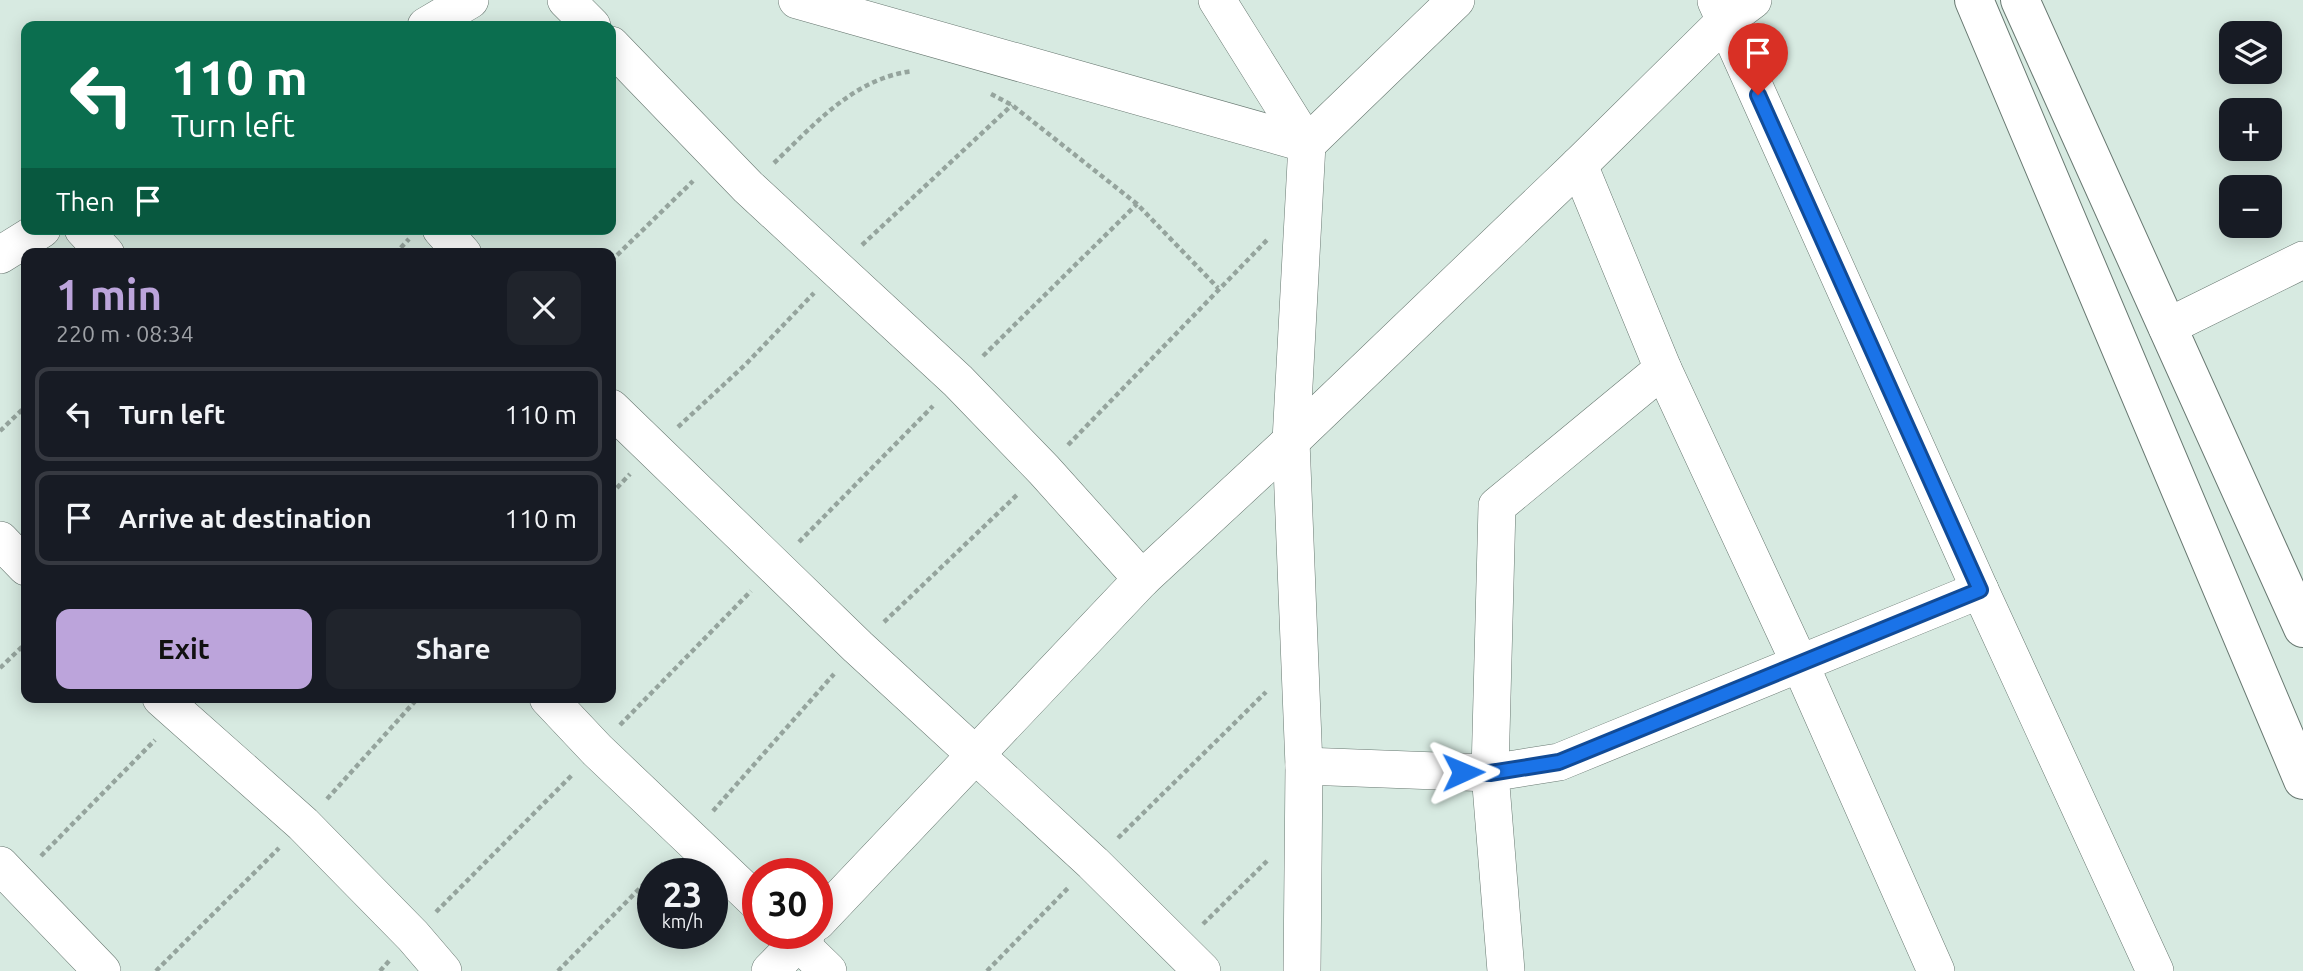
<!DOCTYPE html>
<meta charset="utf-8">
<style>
:root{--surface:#171b24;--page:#20242c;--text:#f1f3f6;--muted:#9ea1a6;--line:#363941;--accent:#bca4db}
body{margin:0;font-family:Ubuntu,sans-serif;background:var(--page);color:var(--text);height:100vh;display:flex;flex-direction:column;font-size:26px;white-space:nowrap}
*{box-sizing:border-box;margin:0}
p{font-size:23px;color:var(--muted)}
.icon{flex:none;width:38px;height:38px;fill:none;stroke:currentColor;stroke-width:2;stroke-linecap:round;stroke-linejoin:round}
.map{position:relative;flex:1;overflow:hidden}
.panel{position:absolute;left:21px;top:248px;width:595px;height:455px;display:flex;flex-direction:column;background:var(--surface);border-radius:14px;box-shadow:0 4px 18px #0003}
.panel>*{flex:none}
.hud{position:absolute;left:21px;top:21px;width:595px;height:214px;border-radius:14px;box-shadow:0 4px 18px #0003;background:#0b6e4f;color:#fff;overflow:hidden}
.fabs{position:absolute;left:2219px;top:21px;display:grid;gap:14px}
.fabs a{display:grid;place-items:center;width:63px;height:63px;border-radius:14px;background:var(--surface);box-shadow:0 4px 18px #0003;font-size:35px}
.speed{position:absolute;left:637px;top:858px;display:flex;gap:14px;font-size:35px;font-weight:700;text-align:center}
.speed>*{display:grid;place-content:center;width:91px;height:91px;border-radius:50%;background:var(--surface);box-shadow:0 4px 18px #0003;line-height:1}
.speed small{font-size:18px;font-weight:400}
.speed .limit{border:10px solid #d22;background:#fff;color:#111}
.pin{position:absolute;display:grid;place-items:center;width:60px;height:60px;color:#fff;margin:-72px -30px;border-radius:50% 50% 50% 0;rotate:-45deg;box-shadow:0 0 7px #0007}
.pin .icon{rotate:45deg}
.me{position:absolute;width:77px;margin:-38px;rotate:89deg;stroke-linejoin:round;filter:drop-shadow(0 0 5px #0008)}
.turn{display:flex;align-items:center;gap:24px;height:147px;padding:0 35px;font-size:32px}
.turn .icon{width:91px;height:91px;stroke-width:2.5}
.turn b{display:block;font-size:49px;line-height:60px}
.then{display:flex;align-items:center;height:66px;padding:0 35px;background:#0003;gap:14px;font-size:26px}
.round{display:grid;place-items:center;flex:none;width:74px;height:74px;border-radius:14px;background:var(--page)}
.overview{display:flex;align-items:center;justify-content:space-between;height:119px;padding:0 35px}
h1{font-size:42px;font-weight:700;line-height:52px;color:var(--accent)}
.cta{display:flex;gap:14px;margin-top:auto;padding:14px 35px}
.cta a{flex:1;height:80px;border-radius:14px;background:var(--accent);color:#111;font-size:28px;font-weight:700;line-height:80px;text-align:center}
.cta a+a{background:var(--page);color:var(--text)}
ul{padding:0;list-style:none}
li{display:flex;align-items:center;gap:21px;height:94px;margin:0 14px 10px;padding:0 21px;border:4px solid var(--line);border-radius:14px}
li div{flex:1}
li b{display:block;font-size:26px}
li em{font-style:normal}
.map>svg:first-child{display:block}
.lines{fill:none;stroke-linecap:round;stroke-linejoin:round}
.minor-casing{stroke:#687871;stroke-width:38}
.tertiary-casing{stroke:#687871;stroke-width:40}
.path{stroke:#95a49d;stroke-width:4.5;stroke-dasharray:5 3.5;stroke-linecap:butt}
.minor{stroke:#fff;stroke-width:37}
.tertiary{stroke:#fff;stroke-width:38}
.route-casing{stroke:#114b97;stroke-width:18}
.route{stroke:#1a73e8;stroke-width:12}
</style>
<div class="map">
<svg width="2303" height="971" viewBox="0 0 2303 971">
<rect width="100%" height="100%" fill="#d7eae1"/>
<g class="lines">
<!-- minor casing -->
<g class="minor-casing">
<g id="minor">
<path d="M566 0 592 26"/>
<path d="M797 0 1307 144 1456 0"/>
<path d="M1217 0 1307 144 1291 441 1304 766 1302 971"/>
<path d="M1716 1 1980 590 2155 971"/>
<path d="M426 26 470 0"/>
<path d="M611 45 748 187 958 381 1044 470 1142 579"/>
<path d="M1579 165 1663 369 1800 664 1936 971"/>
<path d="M83 229 106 254"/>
<path d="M441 229 463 254"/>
<path d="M0 255 42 229"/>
<path d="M2167 327 2303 260"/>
<path d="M611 408 858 647 1093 863 1202 971"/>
<path d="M0 540 26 567"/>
<path d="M161 698 303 824 413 936 443 971"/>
<path d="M548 698 597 750 758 903"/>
<path d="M1304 766 1490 773 1559 762 1980 590"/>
<path d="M0 865 102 971"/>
<path d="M817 922 1142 579 1291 441 1579 165 1725 21 1753 0"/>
<path d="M789 933 828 971"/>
<path d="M770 971 807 933"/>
<path d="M1506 971 1490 773 1497 506 1663 369"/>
</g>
</g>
<!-- tertiary casing -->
<g class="tertiary-casing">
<g id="tertiary">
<path d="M1974 0 2303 780"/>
<path d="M2020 0 2303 628"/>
</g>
</g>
<!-- path -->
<g class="path">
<path d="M991 94 1012 105 1137 204 1218 288"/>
<path d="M774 163C815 124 854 78 913 71"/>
<path d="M862 245 1012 105"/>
<path d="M395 254 409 239"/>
<path d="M611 261 693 181"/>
<path d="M983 356 1137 204"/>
<path d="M678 427 746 364 814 293"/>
<path d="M0 431 26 406"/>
<path d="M1068 445 1267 240"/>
<path d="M611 494 630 474"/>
<path d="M799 542 933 406"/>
<path d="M884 622 1019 493"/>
<path d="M0 668 26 643"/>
<path d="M620 725 751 591"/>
<path d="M327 799 418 698"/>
<path d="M713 811 834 674"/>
<path d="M1118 838 1266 692"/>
<path d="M41 856 155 740"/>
<path d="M654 873 666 861"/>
<path d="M436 912 573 774"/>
<path d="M1203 924 1267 861"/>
<path d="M156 971 279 848"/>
<path d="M380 971 389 961"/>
<path d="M558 971 653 875"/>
<path d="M987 971 1070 886"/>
</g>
<!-- minor -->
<use href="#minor" class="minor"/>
<!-- tertiary -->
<use href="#tertiary" class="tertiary"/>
</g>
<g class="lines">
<!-- route casing -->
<g class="route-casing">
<path id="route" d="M1463 772 1490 773 1559 762 1980 590 1758 95"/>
</g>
<!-- route -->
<use href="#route" class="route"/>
</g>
</svg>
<div class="fabs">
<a><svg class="icon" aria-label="layers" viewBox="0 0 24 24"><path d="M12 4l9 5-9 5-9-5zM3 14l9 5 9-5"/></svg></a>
<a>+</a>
<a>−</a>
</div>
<div class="speed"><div>23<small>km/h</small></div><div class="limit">30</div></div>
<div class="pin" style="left:1758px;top:95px;background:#d93025"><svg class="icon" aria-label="arrive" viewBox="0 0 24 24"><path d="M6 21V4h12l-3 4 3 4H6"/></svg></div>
<svg class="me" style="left:1463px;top:772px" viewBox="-20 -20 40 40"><path d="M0-17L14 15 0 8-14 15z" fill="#1a73e8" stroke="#fff" stroke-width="4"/></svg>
<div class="hud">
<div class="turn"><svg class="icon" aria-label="left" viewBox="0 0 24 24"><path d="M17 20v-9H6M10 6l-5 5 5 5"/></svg><div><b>110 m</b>Turn left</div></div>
<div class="then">Then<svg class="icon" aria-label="arrive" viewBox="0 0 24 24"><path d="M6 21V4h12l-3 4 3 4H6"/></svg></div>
</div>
<section class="panel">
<div class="overview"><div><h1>1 min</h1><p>220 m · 08:34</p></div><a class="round"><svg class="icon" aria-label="close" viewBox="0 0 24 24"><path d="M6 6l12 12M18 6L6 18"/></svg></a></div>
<ul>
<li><svg class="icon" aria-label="left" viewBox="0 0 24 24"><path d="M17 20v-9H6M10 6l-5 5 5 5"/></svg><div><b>Turn left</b></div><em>110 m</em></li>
<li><svg class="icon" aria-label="arrive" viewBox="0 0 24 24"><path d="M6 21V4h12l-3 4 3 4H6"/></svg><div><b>Arrive at destination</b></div><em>110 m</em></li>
</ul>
<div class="cta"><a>Exit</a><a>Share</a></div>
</section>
</div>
